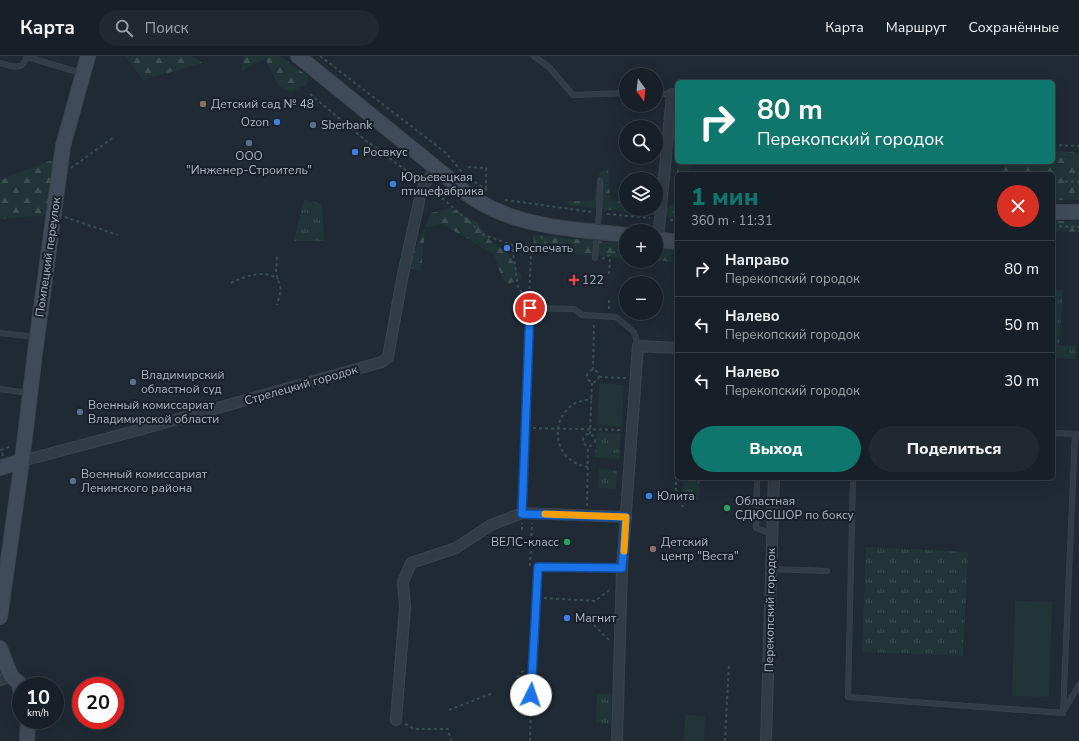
<!DOCTYPE html>
<html lang="ru">
<meta charset="utf-8">
<style>
:root{--surface:#172028;--page:#202830;--text:#f1f3f6;--muted:#9ea3a8;--line:#363e45;--accent:#0f766e}
body{margin:0;font-family:"Nunito Sans",sans-serif;background:var(--page);color:var(--text);height:100vh;display:flex;flex-direction:column;font-size:15px;white-space:nowrap}
*{box-sizing:border-box;margin:0}
p{font-size:13px;color:var(--muted)}
.icon{flex:none;width:22px;height:22px;fill:none;stroke:currentColor;stroke-width:2;stroke-linecap:round;stroke-linejoin:round}
.map{position:relative;flex:1;overflow:hidden}
.drawer{position:absolute;left:675px;top:116px;width:380px;height:308px;display:flex;flex-direction:column;background:var(--surface);border-radius:6px;box-shadow:0 4px 16px #0002,0 0 0 1px var(--line)}
.drawer>*{flex:none}
.top-card{position:absolute;left:675px;top:24px;width:380px;height:84px;border-radius:6px;box-shadow:0 4px 16px #0002,0 0 0 1px var(--line);background:#0f766e;color:#fff;overflow:hidden}
.needle{width:26px;rotate:165deg}
.controls{position:absolute;left:619px;top:12px;display:grid;gap:8px}
.controls a{display:grid;place-items:center;width:44px;height:44px;border-radius:50%;background:var(--surface);box-shadow:0 4px 16px #0002,0 0 0 1px var(--line);font-size:20px}
.speed{position:absolute;left:12px;top:621px;display:flex;gap:8px;font-size:20px;font-weight:700;text-align:center}
.speed>*{display:grid;place-content:center;width:52px;height:52px;border-radius:50%;background:var(--surface);box-shadow:0 4px 16px #0002,0 0 0 1px var(--line);line-height:1}
.speed small{font-size:10px;font-weight:400}
.speed .limit{border:6px solid #d22;background:#fff;color:#111}
.pin{position:absolute;display:grid;place-items:center;width:34px;height:34px;color:#fff;margin:-17px;border:2px solid #fff;border-radius:50%;box-shadow:0 1px 4px #0007}
.me{position:absolute;width:44px;margin:-22px;rotate:4deg;stroke-linejoin:round;filter:drop-shadow(0 0 3px #0008)}
.turn{display:flex;align-items:center;gap:14px;height:84px;padding:0 16px;font-size:18px}
.turn .icon{width:52px;height:52px;stroke-width:2.5}
.turn b{display:block;font-size:28px;line-height:34px}
.round{display:grid;place-items:center;flex:none;width:42px;height:42px;border-radius:21px;background:var(--page)}
.overview{display:flex;align-items:center;justify-content:space-between;height:68px;padding:0 16px}
h1{font-size:24px;font-weight:800;line-height:30px;color:var(--accent)}
.cta{display:flex;gap:8px;margin-top:auto;padding:8px 16px}
.cta a{flex:1;height:46px;border-radius:24px;background:var(--accent);color:#fff;font-size:16px;font-weight:800;line-height:46px;text-align:center}
.cta a+a{background:var(--page);color:var(--text)}
ul{padding:0;list-style:none}
li{display:flex;align-items:center;gap:12px;height:56px;padding:0 16px;border-top:1px solid var(--line)}
li div{flex:1}
li b{display:block;font-size:15px}
li em{font-style:normal}
header{display:flex;align-items:center;gap:24px;box-sizing:border-box;height:56px;padding:0 20px;background:var(--surface);border-bottom:1px solid var(--line)}
header strong{font-size:19px}
nav{display:flex;gap:22px;margin-inline-start:auto;font-size:14px}
.search{width:280px;height:36px;background:var(--page);display:flex;align-items:center;gap:10px;box-sizing:border-box;padding:0 14px;border-radius:22px;color:var(--muted);font-size:15px}
.map>svg:first-child{display:block}
.grass{fill:url(#grass-tufts)}
.forest{fill:url(#forest-firs)}
.pitch{fill:#213536}
.lines{fill:none;stroke-linecap:round;stroke-linejoin:round}
.lane-casing{stroke:#3c454f;stroke-width:6}
.street-casing{stroke:#3c454f;stroke-width:12}
.secondary-casing{stroke:#3c454f;stroke-width:16}
.path{stroke:#394f4f;stroke-width:2;stroke-dasharray:3 3;stroke-linecap:butt}
.lane{stroke:#323c46;stroke-width:5}
.street{stroke:#323c46;stroke-width:10}
.secondary{stroke:#404b59;stroke-width:14}
.route-casing{stroke:#114b97;stroke-width:10}
.route{stroke:#1a73e8;stroke-width:7}
.slow{stroke:#f59e0b;stroke-width:7}
.education-dot{fill:#8d6e63;stroke:#18212a;stroke-width:1.5}
.shop-dot{fill:#3f7fe0;stroke:#18212a;stroke-width:1.5}
.service-dot{fill:#5c6f8a;stroke:#18212a;stroke-width:1.5}
.health-dot{fill:#e0444e;stroke:#18212a;stroke-width:1.5}
.leisure-dot{fill:#2e9e5b;stroke:#18212a;stroke-width:1.5}
.labels{text-anchor:middle;dominant-baseline:central;stroke-width:4;stroke-linejoin:round;paint-order:stroke}
.poi-label{font-size:12px;fill:#acb7c3;stroke:#18212a;text-anchor:start}
.street-label{font-size:12px;fill:#acb7c3;stroke:#18212a}
</style>
<header>
<strong>Карта</strong>
<div class="search"><svg class="icon" aria-label="search" viewBox="0 0 24 24"><circle cx="10" cy="10" r="6"/><path d="M15 15l6 6"/></svg>Поиск</div>
<nav><a>Карта</a><a>Маршрут</a><a>Сохранённые</a></nav>
</header>
<div class="map">
<svg width="1079" height="685" viewBox="0 0 1079 685">
<defs>
<pattern id="grass-tufts" width="24" height="20" patternUnits="userSpaceOnUse"><rect width="24" height="20" fill="#213536"/><path d="M3 7l-1-3M5 7V3M7 7l1-3M15 17l-1-3M17 17v-4M19 17l1-3" fill="none" stroke="#3f5051"/></pattern>
<pattern id="forest-firs" width="22" height="20" patternUnits="userSpaceOnUse"><rect width="22" height="20" fill="#213536"/><path d="M5 1l3.5 6h-7zM16 11l3.5 6h-7z" fill="#3f5051"/></pattern>
</defs>
<rect width="100%" height="100%" fill="#1f2a35"/>
<!-- grass -->
<g class="grass">
<path d="M304 143 322 148 324 185H294Z"/>
<path d="M1053 234H1063L1059 289 1076 290 1075 303 1053 302Z"/>
<path d="M597 376 621 377 619 403 595 401Z"/>
<path d="M599 413 617 415 616 433 598 432Z"/>
<path d="M683 422H700L699 444 682 443Z"/>
<path d="M866 491 968 496 963 600 862 596Z"/>
<path d="M597 638H611V668L596 667Z"/>
</g>
<!-- forest -->
<g class="forest">
<path d="M126 0H192L202 7 143 24Z"/>
<path d="M243 0H280L309 21 307 28 291 36 279 30 265 2 242 15Z"/>
<path d="M1053 95 1079 97V144H1053V118H1003L1004 106H1053Z"/>
<path d="M53 104 48 159 0 163V124Z"/>
<path d="M678 106H695L691 111 692 118H677V162L568 149 567 146 594 144 600 116 608 113 610 144 626 146V153H656V148L673 150Z"/>
<path d="M450 152 477 166 490 184 508 197 522 222 509 228 502 222 494 198 442 168 425 172 421 216 408 211 431 157Z"/>
<path d="M1053 165H1079V176L1053 175Z"/>
<path d="M533 179 626 188V202L535 196Z"/>
<path d="M656 191 673 193 672 206 656 204Z"/>
</g>
<!-- pitch -->
<g class="pitch">
<path d="M599 327 624 329 622 371 597 369Z"/>
<path d="M1015 545 1052 546 1049 641 1012 640Z"/>
<path d="M685 659 705 660 704 685H684Z"/>
</g>
<g class="lines">
<!-- lane casing -->
<g class="lane-casing">
<g id="lane">
<path d="M534 0 549 11 573 39 626 37"/>
<path d="M27 1 81 17"/>
<path d="M0 7C12 10 23 16 27 0"/>
<path d="M656 38H677"/>
<path d="M595 202 599 157 600 125"/>
<path d="M0 277 36 281"/>
<path d="M0 333 29 337"/>
<path d="M1053 377 1079 378"/>
<path d="M853 422 848 641 1063 657"/>
<path d="M757 426 756 472 772 478"/>
<path d="M522 457 530 252 574 253 582 259 616 261 634 276 638 290"/>
<path d="M771 513 827 515"/>
<path d="M531 639 538 511 622 512"/>
<path d="M1063 656 1079 629"/>
<path d="M1063 657 1075 378"/>
</g>
</g>
<!-- street casing -->
<g class="street-casing">
<g id="street">
<path d="M658 183 672 38"/>
<path d="M22 405 135 375 382 306 388 301 402 223 421 137 425 127 436 112"/>
<path d="M0 624 11 620"/>
<path d="M396 664 405 551 403 526 411 507 456 492 491 469 522 457 626 461"/>
<path d="M617 685 622 512 638 290 677 292"/>
<path d="M766 685 774 422"/>
</g>
</g>
<!-- secondary casing -->
<g class="secondary-casing">
<g id="secondary">
<path d="M298 0 452 125C499 171 565 172 626 179"/>
<path d="M1053 156H1079"/>
<path d="M656 183 677 186"/>
<path d="M0 412 22 405"/>
<path d="M0 561 22 405 36 289 63 90 88 0"/>
<path d="M0 592 11 620 18 626 21 636"/>
<path d="M27 685 28 664"/>
</g>
</g>
<!-- path -->
<g class="path">
<path d="M320 0 446 97 462 116"/>
<path d="M310 38 365 84 416 122"/>
<path d="M1053 89 1079 90"/>
<path d="M468 111 486 112V134"/>
<path d="M71 112 114 81"/>
<path d="M465 119 489 136"/>
<path d="M1053 125 1079 126"/>
<path d="M433 134 484 179 512 189 518 231 528 245"/>
<path d="M505 144 592 156"/>
<path d="M607 158 650 162"/>
<path d="M65 161 118 179"/>
<path d="M670 164H677"/>
<path d="M1053 170 1079 171"/>
<path d="M541 180 553 199"/>
<path d="M277 201 276 217 281 234 277 249"/>
<path d="M602 203 623 191"/>
<path d="M609 218 610 203"/>
<path d="M231 227C246 220 263 213 278 223"/>
<path d="M529 245 531 198"/>
<path d="M609 253V244"/>
<circle cx="593" cy="320" r="6"/>
<path d="M593 314 594 267"/>
<path d="M599 321 626 322"/>
<path d="M533 372 622 374"/>
<circle cx="589" cy="384" r="6"/>
<path d="M590 378 592 326"/>
<path d="M3 400 1 394 12 390"/>
<path d="M588 411C582 410 576 408 571 404 552 391 554 360 574 348 579 345 585 344 592 343"/>
<path d="M676 420V435L683 451"/>
<path d="M587 450 588 391"/>
<path d="M522 474V467"/>
<path d="M530 510 532 467"/>
<path d="M544 542 595 545 611 533"/>
<path d="M594 569 610 585"/>
<path d="M517 621 525 613"/>
<path d="M449 654 493 637"/>
<path d="M405 668 415 673H448L451 685"/>
<path d="M530 685 531 646"/>
<path d="M725 685 729 607"/>
</g>
<!-- lane -->
<use href="#lane" class="lane"/>
<!-- street -->
<use href="#street" class="street"/>
<!-- secondary -->
<use href="#secondary" class="secondary"/>
</g>
<g class="lines">
<!-- route casing -->
<g class="route-casing">
<path id="route" d="M530 252 522 458 626 461 622 512 538 511 531 639"/>
</g>
<!-- route -->
<use href="#route" class="route"/>
<!-- slow -->
<path class="slow" d="M545 458 626 461 624 495"/>
</g>
<!-- markers -->
<g class="education-dot">
<circle cx="203" cy="48" r="4"/>
<circle cx="653" cy="493" r="4"/>
</g>
<g class="shop-dot">
<circle cx="277" cy="66" r="4"/>
<circle cx="355" cy="96" r="4"/>
<circle cx="393" cy="128" r="4"/>
<circle cx="507" cy="192" r="4"/>
<circle cx="649" cy="440" r="4"/>
<circle cx="567" cy="562" r="4"/>
</g>
<g class="service-dot">
<circle cx="313" cy="69" r="4"/>
<circle cx="249" cy="87" r="4"/>
<circle cx="133" cy="326" r="4"/>
<circle cx="80" cy="356" r="4"/>
<circle cx="73" cy="425" r="4"/>
</g>
<path class="health-dot" d="M572 218h4v4h4v4h-4v4h-4v-4h-4v-4h4z"/>
<g class="leisure-dot">
<circle cx="727" cy="452" r="4"/>
<circle cx="567" cy="486" r="4"/>
</g>
<g class="labels">
<!-- poi labels -->
<g class="poi-label">
<text x="211" y="48">Детский сад № 48</text>
<text x="269" y="66" text-anchor="end">Ozon</text>
<text x="321" y="69">Sberbank</text>
<text x="363" y="96">Росвкус</text>
<text x="249" y="100" text-anchor="middle">ООО<tspan x="249" dy="14">"Инженер-Строитель"</tspan></text>
<text x="401" y="121">Юрьевецкая<tspan x="401" dy="14">птицефабрика</tspan></text>
<text x="515" y="192">Роспечать</text>
<text x="582" y="224">122</text>
<text x="141" y="319">Владимирский<tspan x="141" dy="14">областной суд</tspan></text>
<text x="88" y="349">Военный комиссариат<tspan x="88" dy="14">Владимирской области</tspan></text>
<text x="81" y="418">Военный комиссариат<tspan x="81" dy="14">Ленинского района</tspan></text>
<text x="657" y="440">Юлита</text>
<text x="735" y="445">Областная<tspan x="735" dy="14">СДЮСШОР по боксу</tspan></text>
<text x="559" y="486" text-anchor="end">ВЕЛС-класс</text>
<text x="661" y="486">Детский<tspan x="661" dy="14">центр "Веста"</tspan></text>
<text x="575" y="562">Магнит</text>
</g>
<!-- street labels -->
<g class="street-label">
<text transform="translate(48 201) rotate(-82)">Помпецкий переулок</text>
<text transform="translate(301 329) rotate(-16)">Стрелецкий городок</text>
<text transform="translate(770 554) rotate(-89)">Перекопский городок</text>
</g>
</g>
</svg>
<div class="controls">
<a><svg class="needle" viewBox="-14 -14 28 28"><path d="M0-13l5 13h-10z" fill="#e53935"/><path d="M0 13l5-13h-10z" fill="#9ea3a8"/></svg></a>
<a><svg class="icon" aria-label="search" viewBox="0 0 24 24"><circle cx="10" cy="10" r="6"/><path d="M15 15l6 6"/></svg></a>
<a><svg class="icon" aria-label="layers" viewBox="0 0 24 24"><path d="M12 4l9 5-9 5-9-5zM3 14l9 5 9-5"/></svg></a>
<a>+</a>
<a>−</a>
</div>
<div class="speed"><div>10<small>km/h</small></div><div class="limit">20</div></div>
<div class="pin" style="left:530px;top:252px;background:#d93025"><svg class="icon" aria-label="arrive" viewBox="0 0 24 24"><path d="M6 21V4h12l-3 4 3 4H6"/></svg></div>
<svg class="me" style="left:531px;top:639px" viewBox="-20 -20 40 40"><circle r="19" fill="#fff"/><path d="M0-13L10 11 0 6-10 11z" fill="#1a73e8"/></svg>
<div class="top-card">
<div class="turn"><svg class="icon" aria-label="right" viewBox="0 0 24 24"><path d="M7 20v-9h11M14 6l5 5-5 5"/></svg><div><b>80 m</b>Перекопский городок</div></div>
</div>
<section class="drawer">
<div class="overview"><div><h1>1 мин</h1><p>360 m · 11:31</p></div><a class="round" style="background:#d93025;color:#fff"><svg class="icon" aria-label="close" viewBox="0 0 24 24"><path d="M6 6l12 12M18 6L6 18"/></svg></a></div>
<ul>
<li><svg class="icon" aria-label="right" viewBox="0 0 24 24"><path d="M7 20v-9h11M14 6l5 5-5 5"/></svg><div><b>Направо</b><p>Перекопский городок</p></div><em>80 m</em></li>
<li><svg class="icon" aria-label="left" viewBox="0 0 24 24"><path d="M17 20v-9H6M10 6l-5 5 5 5"/></svg><div><b>Налево</b><p>Перекопский городок</p></div><em>50 m</em></li>
<li><svg class="icon" aria-label="left" viewBox="0 0 24 24"><path d="M17 20v-9H6M10 6l-5 5 5 5"/></svg><div><b>Налево</b><p>Перекопский городок</p></div><em>30 m</em></li>
</ul>
<div class="cta"><a>Выход</a><a>Поделиться</a></div>
</section>
</div>
